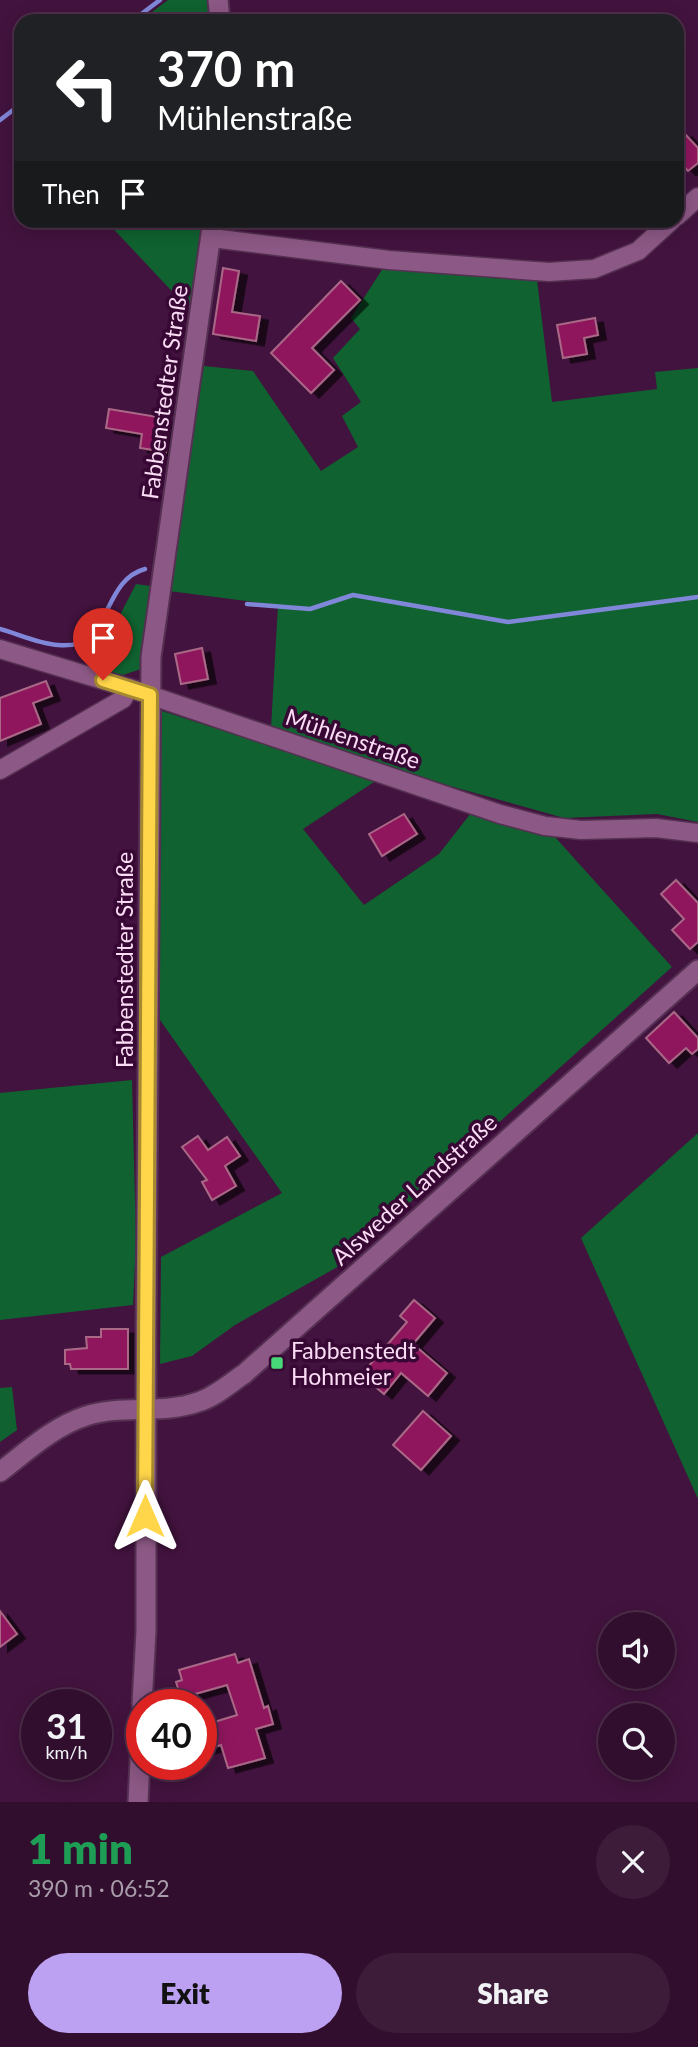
<!DOCTYPE html>
<meta charset="utf-8">
<style>
:root{--surface:#320e2e;--page:#3d1c3a;--text:#f1f3f6;--muted:#a89caa;--line:#4d2e4a;--accent:#bca0f2}
body{margin:0;font-family:Lato,sans-serif;background:var(--page);color:var(--text);height:100vh;display:flex;flex-direction:column;font-size:26px;white-space:nowrap}
*{box-sizing:border-box;margin:0}
p{font-size:23px;color:var(--muted)}
.icon{flex:none;width:38px;height:38px;fill:none;stroke:currentColor;stroke-width:2;stroke-linecap:round;stroke-linejoin:round}
.map{position:relative;height:1802px;overflow:hidden}
.drawer{display:flex;flex-direction:column;background:var(--surface);flex:1}
.drawer>*{flex:none}
.top-card{position:absolute;left:14px;top:14px;width:670px;height:214px;border-radius:21px;box-shadow:0 4px 18px #0003,0 0 0 2px var(--line);background:#202124;color:#fff;overflow:hidden}
.tools{position:absolute;left:598px;top:1612px;display:grid;gap:14px}
.tools a{display:grid;place-items:center;width:77px;height:77px;border-radius:50%;background:var(--surface);box-shadow:0 4px 18px #0003,0 0 0 2px var(--line);font-size:35px}
.speed{position:absolute;left:21px;top:1689px;display:flex;gap:14px;font-size:35px;font-weight:700;text-align:center}
.speed>*{display:grid;place-content:center;width:91px;height:91px;border-radius:50%;background:var(--surface);box-shadow:0 4px 18px #0003,0 0 0 2px var(--line);line-height:1}
.speed small{font-size:18px;font-weight:400}
.speed .limit{border:10px solid #d22;background:#fff;color:#111}
.pin{position:absolute;display:grid;place-items:center;width:60px;height:60px;color:#fff;margin:-72px -30px;border-radius:50% 50% 50% 0;rotate:-45deg;box-shadow:0 0 7px #0007}
.pin .icon{rotate:45deg}
.me{position:absolute;width:77px;margin:-38px;rotate:0deg;stroke-linejoin:round;filter:drop-shadow(0 0 5px #0008)}
.turn{display:flex;align-items:center;gap:24px;height:147px;padding:0 28px;font-size:32px}
.turn .icon{width:91px;height:91px;stroke-width:2.5}
.turn b{display:block;font-size:49px;line-height:60px}
.then{display:flex;align-items:center;height:66px;padding:0 28px;background:#0003;gap:14px;font-size:26px}
.round{display:grid;place-items:center;flex:none;width:74px;height:74px;border-radius:37px;background:var(--page)}
.summary{display:flex;align-items:center;justify-content:space-between;height:119px;padding:0 28px}
h1{font-size:42px;font-weight:800;line-height:52px;color:#1e9e55}
.cta{display:flex;gap:14px;margin-top:auto;padding:14px 28px}
.cta a{flex:1;height:80px;border-radius:42px;background:var(--accent);color:#111;font-size:28px;font-weight:800;line-height:80px;text-align:center}
.cta a+a{background:var(--page);color:var(--text)}
.map>svg:first-child{display:block}
.green{fill:#106230}
.lines{fill:none;stroke-linecap:round;stroke-linejoin:round}
.stream{stroke:#8187d8;stroke-width:4.5}
.building{fill:#8f185d;stroke:#aa6887;stroke-width:2;filter:url(#shadow)}
.minor-casing{stroke:#553052;stroke-width:21}
.tertiary-casing{stroke:#553052;stroke-width:23}
.minor{stroke:#8c5885;stroke-width:18}
.tertiary{stroke:#8c5885;stroke-width:19}
.route-casing{stroke:#a68a30;stroke-width:18}
.route{stroke:#ffd54a;stroke-width:12}
.poi-dot{fill:#47d779;stroke:#370834;stroke-width:2.5}
.labels{text-anchor:middle;dominant-baseline:central;stroke-width:7;stroke-linejoin:round;paint-order:stroke}
.street-label{font-size:23px;fill:#fadcf5;stroke:#370834}
.poi-label{font-size:23px;fill:#fadcf5;stroke:#370834;text-anchor:start}
</style>
<div class="map">
<svg width="698" height="1802" viewBox="0 0 698 1802">
<defs>
<filter id="shadow"><feDropShadow dx="8" dy="4.5" stdDeviation="0" flood-color="#0009"/></filter>
</defs>
<rect width="100%" height="100%" fill="#42133e"/>
<!-- green -->
<g class="green">
<path d="M168 0H210V21H140Z"/>
<path d="M106 221H203L194 305 183 303Z"/>
<path d="M385 265 537 280 552 402 657 389 655 372 698 368V822L657 814 564 818 450 786 271 728 278 605 169 591 204 366 253 371 321 471 358 447 342 416 361 402 333 358 360 329 351 318Z"/>
<path d="M136 584 151 586 141 669 123 675 93 667Z"/>
<path d="M159 710 377 780 303 829 364 905 439 854 471 813 555 837 672 967 339 1266 235 1325 192 1356 160 1364 161 1257 282 1193 160 1020Z"/>
<path d="M132 1080 136 1241 133 1305 0 1320V1093Z"/>
<path d="M698 1133V1499L581 1238Z"/>
<path d="M12 1387 17 1430 0 1442V1388Z"/>
</g>
<g class="lines">
<!-- stream -->
<g class="stream">
<path d="M132 21 160 0"/>
<path d="M0 120 21 104"/>
<path d="M247 604 310 609 353 595 508 622 698 597"/>
<path d="M0 629C18 634 39 644 58 645 113 651 100 581 145 569"/>
</g>
</g>
<!-- building -->
<g class="building">
<path d="M684 133 698 148V163L688 171 677 159V139Z"/>
<path d="M223 268 239 271 232 312 260 316 256 341 213 334Z"/>
<path d="M341 281 360 300 312 348 334 370 311 393 271 353Z"/>
<path d="M595 318 598 335 584 338 587 354 563 358 557 325Z"/>
<path d="M109 409 170 419 166 452 140 448 142 434 106 428Z"/>
<path d="M202 648 208 679 181 684 175 654Z"/>
<path d="M46 681 52 696 33 703 41 724 0 741V698Z"/>
<path d="M404 814 417 834 382 856 369 834Z"/>
<path d="M676 880 698 903V942L690 949 672 930 684 919 661 894Z"/>
<path d="M674 1012 698 1038V1049L692 1054 686 1048 669 1063 646 1038Z"/>
<path d="M198 1136 208 1150 227 1137 240 1156 225 1166 236 1186 212 1200 202 1182 207 1180 182 1147Z"/>
<path d="M414 1300 435 1318 413 1344 447 1373 428 1396 401 1373 384 1394 361 1375 407 1322 400 1316Z"/>
<path d="M101 1329H128V1369H71L70 1364H65V1350L87 1348 86 1337H101Z"/>
<path d="M423 1411 451 1436 421 1470 393 1445Z"/>
<path d="M0 1611 17 1634 0 1647Z"/>
<path d="M235 1654 238 1663 249 1659 264 1708 268 1706 273 1724 256 1729 265 1758 228 1768 221 1745 201 1751V1726L237 1715 227 1685 181 1698 176 1682 182 1680 179 1670Z"/>
</g>
<g class="lines">
<!-- minor casing -->
<g class="minor-casing">
<g id="minor">
<path d="M677 216 698 197"/>
<path d="M212 238 389 260 549 272 594 269 638 251 672 220"/>
<path d="M0 649 129 688 500 814 545 826 581 830 656 828 698 833"/>
<path d="M0 770 123 699 129 688"/>
</g>
</g>
<!-- tertiary casing -->
<g class="tertiary-casing">
<g id="tertiary">
<path d="M218 0 220 21"/>
<path d="M0 1472C26 1452 54 1426 86 1416 122 1404 162 1415 198 1402 215 1397 229 1384 244 1374L698 970"/>
<path d="M142 1704 146 1631V1328L151 657 213 220"/>
<path d="M138 1802 142 1719"/>
</g>
</g>
<!-- minor -->
<use href="#minor" class="minor"/>
<!-- tertiary -->
<use href="#tertiary" class="tertiary"/>
</g>
<g class="lines">
<!-- route casing -->
<g class="route-casing">
<path id="route" d="M103 680 150 695 145 1516"/>
</g>
<!-- route -->
<use href="#route" class="route"/>
</g>
<!-- markers -->
<rect class="poi-dot" x="270" y="1356" width="14" height="14" rx="3.5"/>
<g class="labels">
<!-- street labels -->
<g class="street-label">
<text transform="translate(164 392) rotate(-82)">Fabbenstedter Straße</text>
<text transform="translate(353 738) rotate(19)">Mühlenstraße</text>
<text transform="translate(124 960) rotate(-90)">Fabbenstedter Straße</text>
<text transform="translate(414 1189) rotate(-42)">Alsweder Landstraße</text>
</g>
<!-- poi labels -->
<g class="poi-label">
<text x="291" y="1350">Fabbenstedt<tspan x="291" dy="26">Hohmeier</tspan></text>
</g>
</g>
</svg>
<div class="tools">
<a><svg class="icon" aria-label="sound" viewBox="0 0 24 24"><path d="M4 9h4l5-4v14l-5-4H4zM17 9q2 3 0 6"/></svg></a>
<a><svg class="icon" aria-label="search" viewBox="0 0 24 24"><circle cx="10" cy="10" r="6"/><path d="M15 15l6 6"/></svg></a>
</div>
<div class="speed"><div>31<small>km/h</small></div><div class="limit">40</div></div>
<div class="pin" style="left:103px;top:680px;background:#d93025"><svg class="icon" aria-label="arrive" viewBox="0 0 24 24"><path d="M6 21V4h12l-3 4 3 4H6"/></svg></div>
<svg class="me" style="left:145px;top:1516px" viewBox="-20 -20 40 40"><path d="M0-17L14 15 0 8-14 15z" fill="#ffd54a" stroke="#fff" stroke-width="4"/></svg>
<div class="top-card">
<div class="turn"><svg class="icon" aria-label="left" viewBox="0 0 24 24"><path d="M17 20v-9H6M10 6l-5 5 5 5"/></svg><div><b>370 m</b>Mühlenstraße</div></div>
<div class="then">Then<svg class="icon" aria-label="arrive" viewBox="0 0 24 24"><path d="M6 21V4h12l-3 4 3 4H6"/></svg></div>
</div>
</div>
<section class="drawer">
<div class="summary"><div><h1>1 min</h1><p>390 m · 06:52</p></div><a class="round"><svg class="icon" aria-label="close" viewBox="0 0 24 24"><path d="M6 6l12 12M18 6L6 18"/></svg></a></div>
<div class="cta"><a>Exit</a><a>Share</a></div>
</section>
